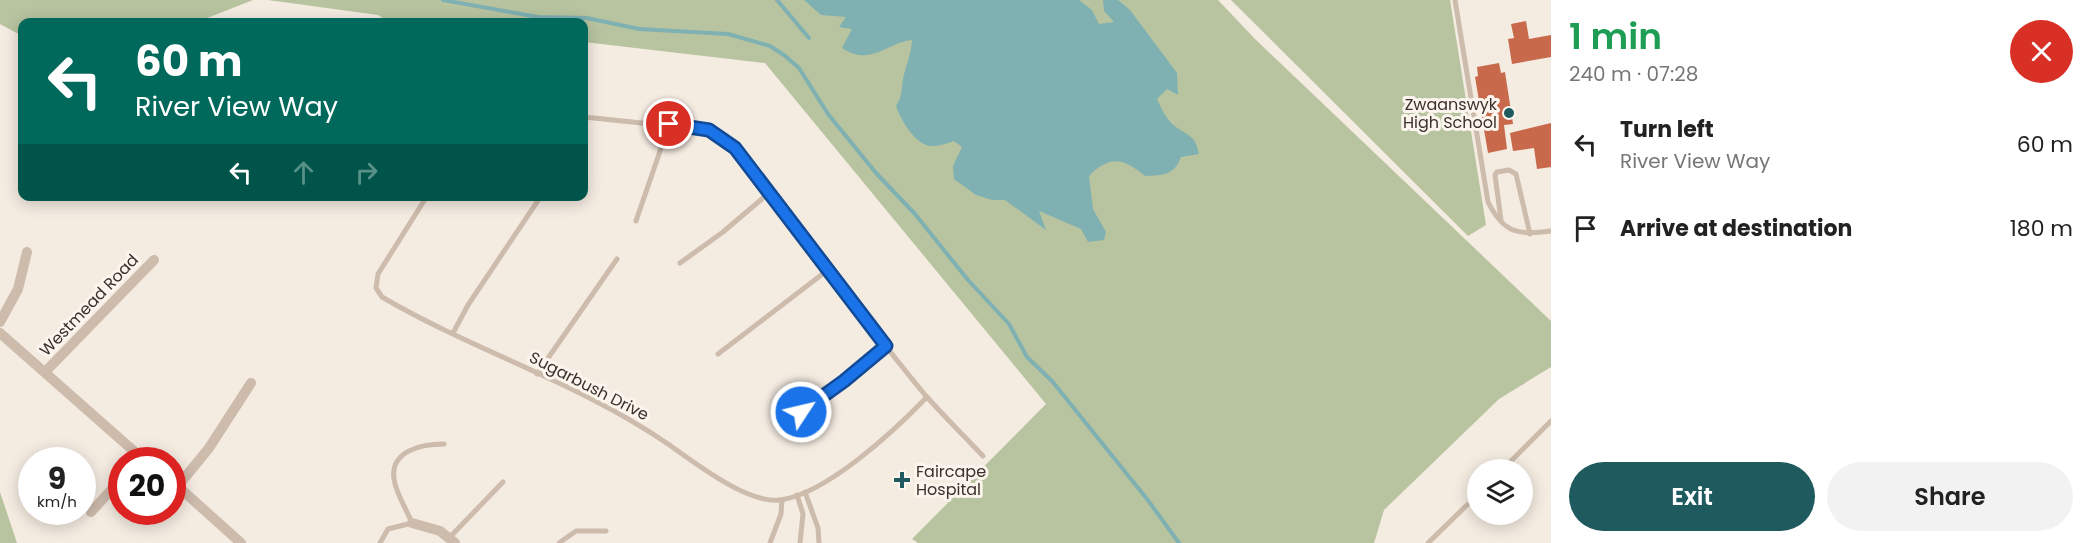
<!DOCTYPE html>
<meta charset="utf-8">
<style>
:root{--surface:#fff;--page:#f2f2f2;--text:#222;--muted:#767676;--accent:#1f5a5e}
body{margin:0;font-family:Poppins,sans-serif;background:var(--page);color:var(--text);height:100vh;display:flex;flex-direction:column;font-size:22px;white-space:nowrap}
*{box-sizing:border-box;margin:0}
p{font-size:20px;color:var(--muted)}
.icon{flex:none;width:33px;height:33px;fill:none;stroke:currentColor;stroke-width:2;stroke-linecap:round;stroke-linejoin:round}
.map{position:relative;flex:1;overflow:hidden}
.details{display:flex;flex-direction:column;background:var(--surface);width:540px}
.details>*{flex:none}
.guide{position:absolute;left:18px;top:18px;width:570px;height:183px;border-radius:12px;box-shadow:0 3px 15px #0003;background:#00695c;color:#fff;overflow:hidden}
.controls{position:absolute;left:1467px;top:459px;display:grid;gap:12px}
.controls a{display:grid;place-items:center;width:66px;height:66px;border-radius:50%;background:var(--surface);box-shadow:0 3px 15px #0003;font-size:30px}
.speed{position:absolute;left:18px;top:447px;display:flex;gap:12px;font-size:30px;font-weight:700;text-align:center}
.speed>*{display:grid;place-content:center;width:78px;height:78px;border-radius:50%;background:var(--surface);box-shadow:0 3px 15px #0003;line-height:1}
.speed small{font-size:15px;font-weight:400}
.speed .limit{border:9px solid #d22;background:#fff;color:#111}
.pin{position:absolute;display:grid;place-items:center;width:51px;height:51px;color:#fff;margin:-26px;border:3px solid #fff;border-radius:50%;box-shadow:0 2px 6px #0007}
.me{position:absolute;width:66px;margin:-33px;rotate:55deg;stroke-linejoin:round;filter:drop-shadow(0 0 4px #0008)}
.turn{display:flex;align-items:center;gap:21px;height:126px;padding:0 18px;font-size:27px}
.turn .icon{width:78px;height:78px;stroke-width:2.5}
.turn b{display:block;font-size:42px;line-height:51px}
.lanes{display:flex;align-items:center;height:57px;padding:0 18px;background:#0003;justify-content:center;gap:30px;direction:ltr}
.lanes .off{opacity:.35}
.round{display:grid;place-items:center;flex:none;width:63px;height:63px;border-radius:32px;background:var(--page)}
.headline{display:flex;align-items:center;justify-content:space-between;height:102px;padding:0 18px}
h1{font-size:36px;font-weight:600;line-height:45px;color:#1e9e55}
.action{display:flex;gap:12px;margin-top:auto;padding:12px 18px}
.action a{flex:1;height:69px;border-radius:36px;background:var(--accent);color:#fff;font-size:24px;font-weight:600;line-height:69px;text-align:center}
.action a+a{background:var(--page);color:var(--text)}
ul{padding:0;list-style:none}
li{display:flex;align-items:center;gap:18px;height:84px;padding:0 18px}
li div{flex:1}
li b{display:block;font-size:22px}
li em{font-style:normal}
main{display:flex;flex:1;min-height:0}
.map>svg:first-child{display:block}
.green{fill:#b8c4a0}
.water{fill:#7fb0b2}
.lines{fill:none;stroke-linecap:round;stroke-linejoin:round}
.stream{stroke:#7fb0b2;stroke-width:4}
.building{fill:#c8694b}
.service{stroke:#cdbbac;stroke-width:5}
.minor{stroke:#cdbbac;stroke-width:10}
.route-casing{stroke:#114b97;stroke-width:15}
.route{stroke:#1a73e8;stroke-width:10}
.poi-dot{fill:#1f5a5e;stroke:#fbf5ee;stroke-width:2}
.labels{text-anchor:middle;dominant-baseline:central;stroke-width:6;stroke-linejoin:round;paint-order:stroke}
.poi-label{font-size:16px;fill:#3b302b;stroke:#fbf5ee;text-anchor:end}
.street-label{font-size:16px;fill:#3b302b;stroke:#fbf5ee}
</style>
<main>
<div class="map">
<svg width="1551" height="543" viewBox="0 0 1551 543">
<rect width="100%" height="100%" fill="#f4ebe1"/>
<!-- green -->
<g class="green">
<path d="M0 0H253L197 22H22V36L0 24Z"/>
<path d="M268 0H1218L1255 39 1551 321V367L1499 399 1384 510 1374 543H918L912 539 1046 404 765 63 584 42V22H389L378 15Z"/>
<path d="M1231 0H1450L1486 225 1468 236Z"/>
<path d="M0 492 17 543H0Z"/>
</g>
<!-- water -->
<path class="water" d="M804 0H1079L1092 10 1099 24 1114 22 1104 11 1103 0H1118L1130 10 1177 73 1178 95 1167 89 1157 99C1161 108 1167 121 1176 127 1190 137 1195 135 1199 154L1181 157C1174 176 1163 175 1145 176 1123 158 1110 155 1089 176L1093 209 1106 232 1104 240 1088 242 1081 229 1039 211 1046 230 1005 200H992L976 195 954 179 953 166 962 147 954 141C948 143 937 147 930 146 914 143 901 120 896 106 903 95 901 90 903 79 906 65 911 55 912 40 886 43 870 67 842 48L852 29 839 27 846 17 821 15Z"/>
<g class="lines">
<!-- stream -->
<g class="stream">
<path d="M443 0 538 17 587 18 639 29 728 34 770 46 784 55 799 68 828 114 876 173 915 214 968 280 1009 324 1027 357 1052 381 1147 499 1179 543"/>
<path d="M777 0 809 38"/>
</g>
</g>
<!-- building -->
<g class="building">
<path d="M1526 21 1529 39 1551 35V57L1512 64 1508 39 1514 38 1511 24Z"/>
<path d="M1499 63 1501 73 1505 72 1513 124 1504 125 1507 149 1488 153 1475 77 1478 76 1477 67Z"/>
<path d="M1551 123V167L1537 169 1534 148 1513 151 1510 133Z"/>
</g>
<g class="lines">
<!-- service -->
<g class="service">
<path d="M1455 0 1488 202C1504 234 1518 235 1551 231"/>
<path d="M584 117 709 130 723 137 735 148C799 230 859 316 926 396 944 416 964 436 983 456"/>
<path d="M427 196 378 274 376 288 382 297C474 351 580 383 668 444 694 462 747 504 780 500 827 494 895 430 927 397"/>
<path d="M1501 220 1495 175 1497 172 1509 170 1516 174 1530 234"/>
<path d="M636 221 669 125"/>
<path d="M680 263 723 232 770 192"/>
<path d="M453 333 468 305 541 196"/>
<path d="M718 354 829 269"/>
<path d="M537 374 617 259"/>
<path d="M801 413 844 381 886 346"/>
<path d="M1502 470 1551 421"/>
<path d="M805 492 818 528 819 543"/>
<path d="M797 495 803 514 800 543"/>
<path d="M450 537 503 482"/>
<path d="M380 543 388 529 412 523C407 510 396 494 394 479 390 450 423 444 444 444"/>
<path d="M559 543 576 531H606"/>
<path d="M770 543 781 514 782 500"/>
<path d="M1428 543 1467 505"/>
</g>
<!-- minor -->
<g class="minor">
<path d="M0 322 18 289 27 252"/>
<path d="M0 333 144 460"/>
<path d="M46 371 154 260"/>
<path d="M173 482 241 543"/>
<path d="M178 486 209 448 251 383"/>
<path d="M91 512 122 478"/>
<path d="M412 523 440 531 455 543"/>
</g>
</g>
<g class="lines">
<!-- route casing -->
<g class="route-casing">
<path id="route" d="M669 124 709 130 735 148 886 346 844 381 801 412"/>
</g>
<!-- route -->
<use href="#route" class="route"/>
</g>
<!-- markers -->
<g class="poi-dot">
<circle cx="1509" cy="113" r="6"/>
<path d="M899 471h6v6h6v6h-6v6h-6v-6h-6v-6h6z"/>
</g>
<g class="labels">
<!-- poi labels -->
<g class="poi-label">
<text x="1497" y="104">Zwaanswyk<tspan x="1497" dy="18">High School</tspan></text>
<text x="916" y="471" text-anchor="start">Faircape<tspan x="916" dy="18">Hospital</tspan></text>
</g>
<!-- street labels -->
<g class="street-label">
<text transform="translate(89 305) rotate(-46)">Westmead Road</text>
<text transform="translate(589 386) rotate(27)">Sugarbush Drive</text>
</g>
</g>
</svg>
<div class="controls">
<a><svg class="icon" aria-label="layers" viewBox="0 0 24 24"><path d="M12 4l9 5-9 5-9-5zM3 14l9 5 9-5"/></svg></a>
</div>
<div class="speed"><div>9<small>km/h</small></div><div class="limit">20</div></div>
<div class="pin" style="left:669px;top:124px;background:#d93025"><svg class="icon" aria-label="arrive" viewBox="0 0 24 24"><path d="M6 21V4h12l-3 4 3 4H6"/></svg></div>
<svg class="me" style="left:801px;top:412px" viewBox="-20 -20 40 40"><circle r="17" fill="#1a73e8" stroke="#fff" stroke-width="3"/><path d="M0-11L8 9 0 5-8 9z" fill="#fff"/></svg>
<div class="guide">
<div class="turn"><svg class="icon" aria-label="left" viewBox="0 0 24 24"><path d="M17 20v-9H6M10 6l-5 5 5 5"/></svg><div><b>60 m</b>River View Way</div></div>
<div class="lanes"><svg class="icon" aria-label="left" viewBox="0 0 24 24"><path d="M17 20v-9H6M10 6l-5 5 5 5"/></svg><svg class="icon off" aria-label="ahead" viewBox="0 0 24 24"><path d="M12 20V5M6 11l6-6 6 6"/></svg><svg class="icon off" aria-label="right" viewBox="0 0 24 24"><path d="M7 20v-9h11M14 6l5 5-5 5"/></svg></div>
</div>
</div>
<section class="details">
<div class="headline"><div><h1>1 min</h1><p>240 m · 07:28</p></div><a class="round" style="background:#d93025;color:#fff"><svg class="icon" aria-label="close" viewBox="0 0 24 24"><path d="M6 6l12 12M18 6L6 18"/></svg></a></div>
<ul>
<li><svg class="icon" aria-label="left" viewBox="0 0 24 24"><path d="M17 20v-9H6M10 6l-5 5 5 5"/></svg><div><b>Turn left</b><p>River View Way</p></div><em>60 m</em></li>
<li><svg class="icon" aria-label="arrive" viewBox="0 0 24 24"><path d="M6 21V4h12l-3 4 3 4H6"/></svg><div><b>Arrive at destination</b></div><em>180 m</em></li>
</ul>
<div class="action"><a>Exit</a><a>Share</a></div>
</section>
</main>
